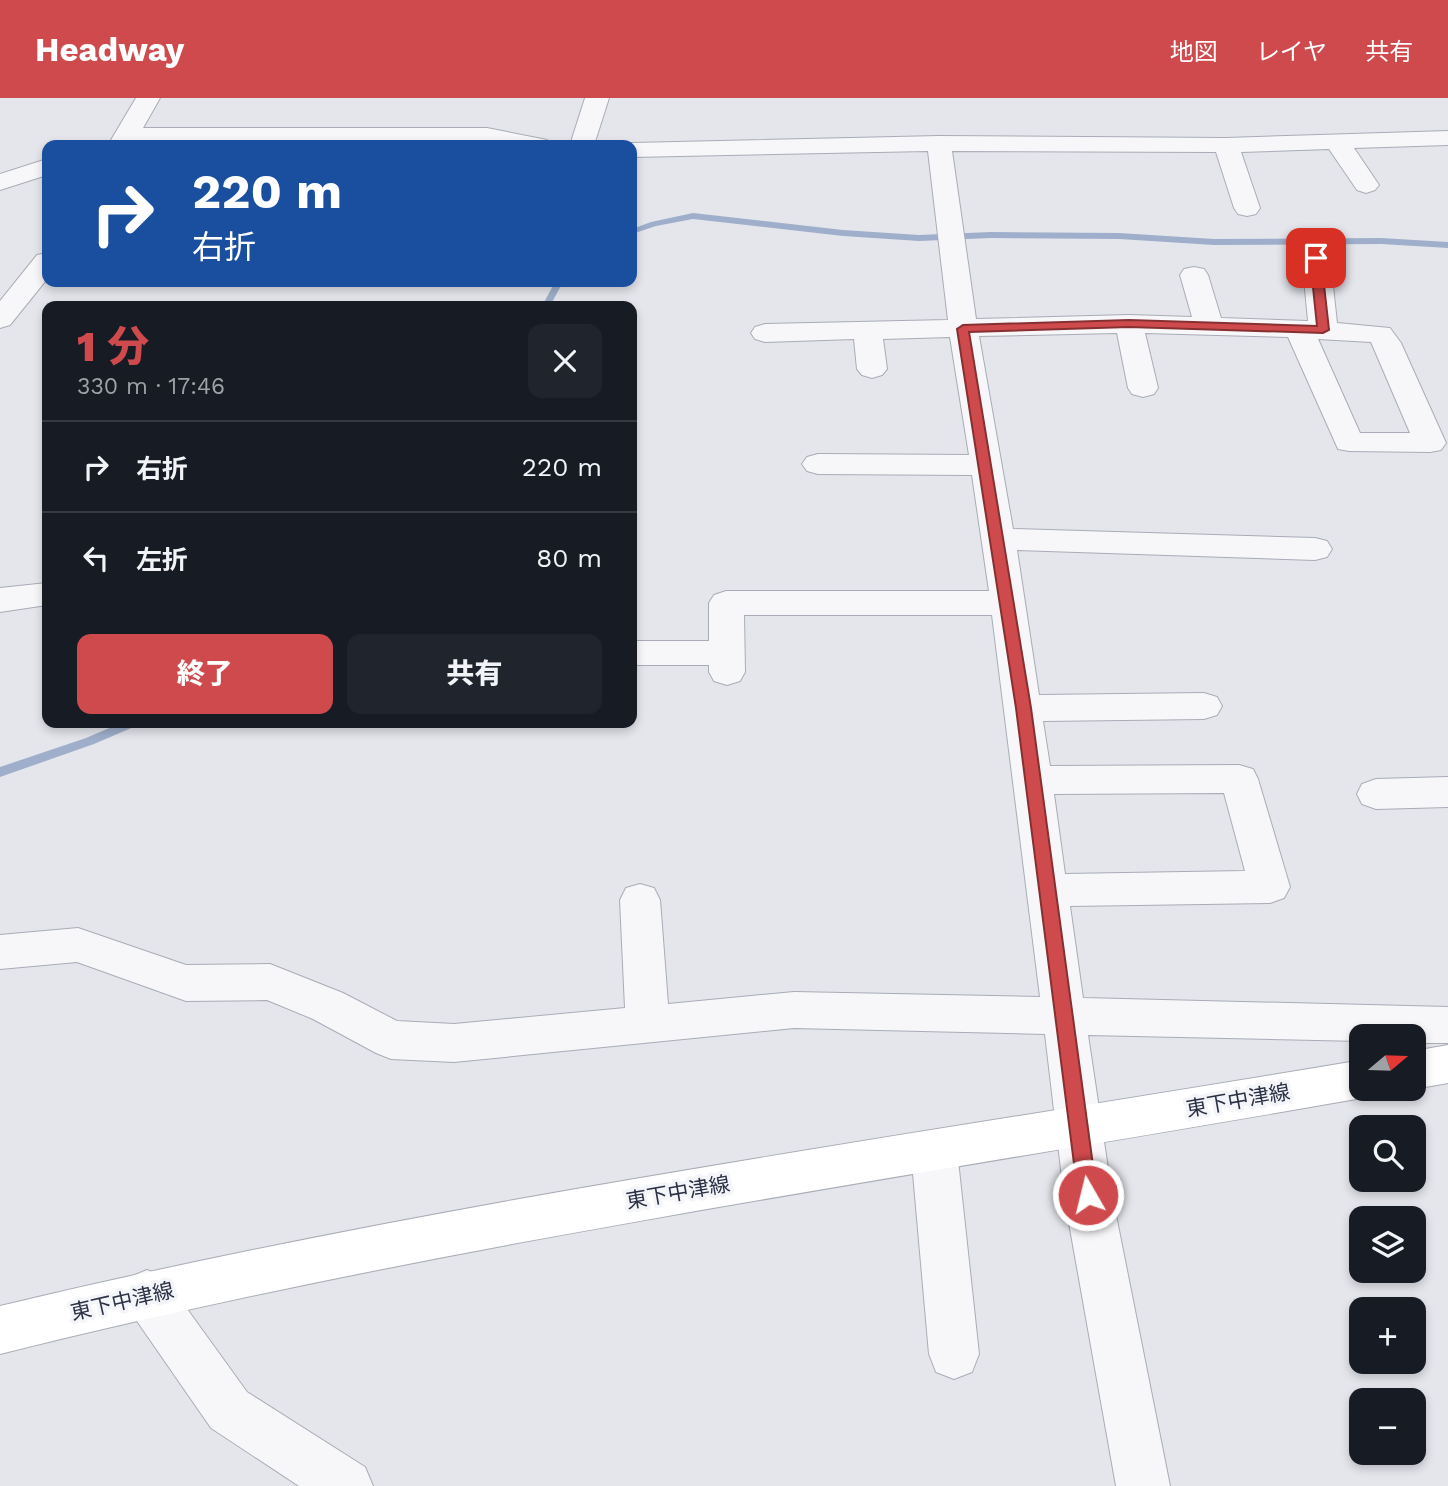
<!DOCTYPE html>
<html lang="ja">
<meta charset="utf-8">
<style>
:root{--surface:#171b24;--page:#20242c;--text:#f1f3f6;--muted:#9ea1a6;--line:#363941;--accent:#cf4a4d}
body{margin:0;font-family:"Work Sans","Noto Sans JP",sans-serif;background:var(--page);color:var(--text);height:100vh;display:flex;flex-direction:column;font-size:26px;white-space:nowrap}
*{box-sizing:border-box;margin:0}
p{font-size:23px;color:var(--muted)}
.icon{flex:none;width:38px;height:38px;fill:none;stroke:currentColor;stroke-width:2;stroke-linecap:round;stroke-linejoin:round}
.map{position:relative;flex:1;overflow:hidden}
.drawer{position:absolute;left:42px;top:203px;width:595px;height:427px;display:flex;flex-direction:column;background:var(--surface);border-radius:14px;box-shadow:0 4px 10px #0003}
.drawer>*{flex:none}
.top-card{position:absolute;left:42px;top:42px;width:595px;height:147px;border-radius:14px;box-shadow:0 4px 10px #0003;background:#1a4fa0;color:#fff;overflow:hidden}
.needle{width:46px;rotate:71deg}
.fabs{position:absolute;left:1349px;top:926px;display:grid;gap:14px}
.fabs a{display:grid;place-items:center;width:77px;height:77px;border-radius:14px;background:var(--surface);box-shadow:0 4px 10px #0003;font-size:35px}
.pin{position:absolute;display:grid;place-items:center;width:60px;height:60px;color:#fff;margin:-30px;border-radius:14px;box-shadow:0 4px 10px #0006}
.me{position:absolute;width:77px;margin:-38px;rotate:352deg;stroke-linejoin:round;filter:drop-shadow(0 0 5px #0008)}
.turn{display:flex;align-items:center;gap:24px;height:147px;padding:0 35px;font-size:32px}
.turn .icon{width:91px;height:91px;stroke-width:2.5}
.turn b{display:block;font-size:49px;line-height:60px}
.round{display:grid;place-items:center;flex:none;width:74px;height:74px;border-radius:14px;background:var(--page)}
.overview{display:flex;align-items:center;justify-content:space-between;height:119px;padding:0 35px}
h1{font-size:42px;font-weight:800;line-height:52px;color:var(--accent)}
.primary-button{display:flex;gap:14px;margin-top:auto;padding:14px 35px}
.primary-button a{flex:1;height:80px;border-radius:14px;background:var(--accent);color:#fff;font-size:28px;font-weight:800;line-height:80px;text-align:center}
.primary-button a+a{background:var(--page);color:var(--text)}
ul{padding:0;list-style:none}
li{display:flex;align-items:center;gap:21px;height:91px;padding:0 35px;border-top:2px solid var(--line)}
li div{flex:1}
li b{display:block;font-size:26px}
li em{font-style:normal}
header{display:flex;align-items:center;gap:42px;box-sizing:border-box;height:98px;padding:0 35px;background:var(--accent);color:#fff}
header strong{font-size:33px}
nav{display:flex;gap:38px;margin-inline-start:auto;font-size:24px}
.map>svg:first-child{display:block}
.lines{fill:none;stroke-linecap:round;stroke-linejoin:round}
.stream{fill:#9fafcb;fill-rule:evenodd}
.street-casing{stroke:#a9acb6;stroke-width:2}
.secondary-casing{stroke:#a9acb6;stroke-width:2}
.street{fill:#f7f7fa;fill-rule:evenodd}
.secondary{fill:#fff;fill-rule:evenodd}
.route{fill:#cf4a4d;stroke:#873032;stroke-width:2}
.labels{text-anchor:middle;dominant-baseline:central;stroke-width:7;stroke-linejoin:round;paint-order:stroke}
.near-street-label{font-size:21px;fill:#2b3144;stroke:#f4f5f9}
</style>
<header>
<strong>Headway</strong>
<nav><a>地図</a><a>レイヤ</a><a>共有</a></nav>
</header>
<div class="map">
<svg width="1448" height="1388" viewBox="0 0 1448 1388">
<rect width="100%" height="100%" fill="#e4e6ec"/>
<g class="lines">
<!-- stream -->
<g class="stream">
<path d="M693 115 843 132 919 137 991 134 1119 135 1214 141 1381 140 1448 144V150L1381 146 1214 147 1119 141 991 140 919 143 843 138 693 121 656 128 632 136V131L651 124Z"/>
<path d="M555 184H563L550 208H542Z"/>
<path d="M121 625H138L136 628 94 646 0 679V669L86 640Z"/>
</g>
<!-- street casing -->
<g class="street-casing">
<g id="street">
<path d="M136 0H160L143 30H487L547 42 550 47H502L487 44H134L132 47H108Z"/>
<path d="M585 0H609L594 47H570Z"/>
<path d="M1448 33V47L1354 50 1379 87 1375 92 1366 95 1357 92 1329 51 1241 54 1260 110 1256 116 1247 118 1238 116 1234 110 1216 54 952 53 976 221 1129 217 1192 219 1180 177 1184 171 1194 169 1204 171 1208 177 1221 220 1308 223 1302 160 1306 154 1316 152 1326 154 1330 160 1337 225 1390 230 1401 245 1446 345 1441 352 1430 354 1349 353 1338 351 1288 239 1145 235 1158 290 1154 296 1143 299 1132 296 1128 290 1117 235 979 238 1013 431 1315 440 1327 443 1332 451 1327 459 1315 462 1017 452 1039 597 1204 595 1217 599 1222 608 1217 617 1204 621 1043 623 1050 668 1239 667 1253 671 1258 681 1290 789 1284 800 1270 805 1070 808 1083 900 1448 909V945H1414V938H1362V943L1088 937 1112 1097 1170 1388H1116L1064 1097 1045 936 794 930 454 964 391 961 376 955 313 921 267 902 186 903 77 864 0 871V837L78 830 186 867 270 866 343 895 397 923 454 926 625 910 620 802 626 790 640 786 654 790 660 802 668 906 794 894 1040 899 992 517H744L745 574 740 583 727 587 714 583 709 574V567H632V543H709V505L714 497 726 493H989L972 377 818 376 807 373 802 366 807 359 818 356 969 357 950 239 883 241 887 271 882 277 872 280 862 277 857 271 854 241 765 244 755 241 751 235 755 229 765 226 948 222 928 53 632 59V47H623L632 45 939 38 1226 40ZM1318 241 1371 244 1410 335H1360ZM1224 695 1245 773 1065 776 1054 696Z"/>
<path d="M47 61V77L0 92V76Z"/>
<path d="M47 155V181L10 227 0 230V203L37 157Z"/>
<path d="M47 485V507L0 514V490Z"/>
<path d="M1448 679V709L1376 711 1362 706 1357 696 1362 686 1376 681Z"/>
<path d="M934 1032 950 1038 957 1053 979 1256 972 1274 954 1281 936 1274 929 1256 911 1053 918 1038Z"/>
<path d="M147 1172 164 1179 247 1294 365 1369 373 1388H299L211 1330 130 1213 122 1196 130 1179Z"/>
</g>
</g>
<!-- secondary casing -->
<g class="secondary-casing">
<g id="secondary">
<path d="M1448 947V985L1414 991 1412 990H1414V953Z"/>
<path d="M1362 962V990H1380L1378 995 1362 1000C907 1080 448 1144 0 1256V1208C449 1100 907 1039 1362 962Z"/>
</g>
</g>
<!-- street -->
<use href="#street" class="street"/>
<!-- secondary -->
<use href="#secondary" class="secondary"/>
</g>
<!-- route -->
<path class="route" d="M1316 156 1321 160 1329 232 1323 235 1129 229 969 234 1031 610 1097 1097 1095 1103 1088 1106 1081 1103 1078 1097 1016 610 957 231 963 227 1129 222 1317 228 1310 160Z"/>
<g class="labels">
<!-- near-street labels -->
<g class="near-street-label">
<text transform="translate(1238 1002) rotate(-10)">東下中津線</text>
<text transform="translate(678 1094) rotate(-10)">東下中津線</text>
<text transform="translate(122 1203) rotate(-13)">東下中津線</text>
</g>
</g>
</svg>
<div class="fabs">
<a><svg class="needle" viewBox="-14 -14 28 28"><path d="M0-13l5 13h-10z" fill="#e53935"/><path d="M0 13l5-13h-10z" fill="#9ea1a6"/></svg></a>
<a><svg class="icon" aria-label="search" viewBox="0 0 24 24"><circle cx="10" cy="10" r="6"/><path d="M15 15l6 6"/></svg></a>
<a><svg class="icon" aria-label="layers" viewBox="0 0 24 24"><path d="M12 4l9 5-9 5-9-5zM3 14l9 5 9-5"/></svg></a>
<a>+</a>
<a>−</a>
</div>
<div class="pin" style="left:1316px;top:160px;background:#d93025"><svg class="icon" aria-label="arrive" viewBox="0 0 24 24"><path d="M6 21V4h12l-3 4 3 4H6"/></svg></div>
<svg class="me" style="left:1088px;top:1097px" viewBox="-20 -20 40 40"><circle r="17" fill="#cf4a4d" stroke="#fff" stroke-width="3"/><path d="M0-11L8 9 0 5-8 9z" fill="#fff"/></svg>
<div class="top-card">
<div class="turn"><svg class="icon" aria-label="right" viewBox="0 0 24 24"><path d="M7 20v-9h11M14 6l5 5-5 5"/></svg><div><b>220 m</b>右折</div></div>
</div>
<section class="drawer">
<div class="overview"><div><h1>1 分</h1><p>330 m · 17:46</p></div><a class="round"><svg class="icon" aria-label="close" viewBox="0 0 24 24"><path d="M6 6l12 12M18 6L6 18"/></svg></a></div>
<ul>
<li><svg class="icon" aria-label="right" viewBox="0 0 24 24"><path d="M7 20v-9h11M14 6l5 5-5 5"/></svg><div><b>右折</b></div><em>220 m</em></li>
<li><svg class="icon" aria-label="left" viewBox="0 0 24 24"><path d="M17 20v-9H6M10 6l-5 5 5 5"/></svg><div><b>左折</b></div><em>80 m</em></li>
</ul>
<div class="primary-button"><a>終了</a><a>共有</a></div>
</section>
</div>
